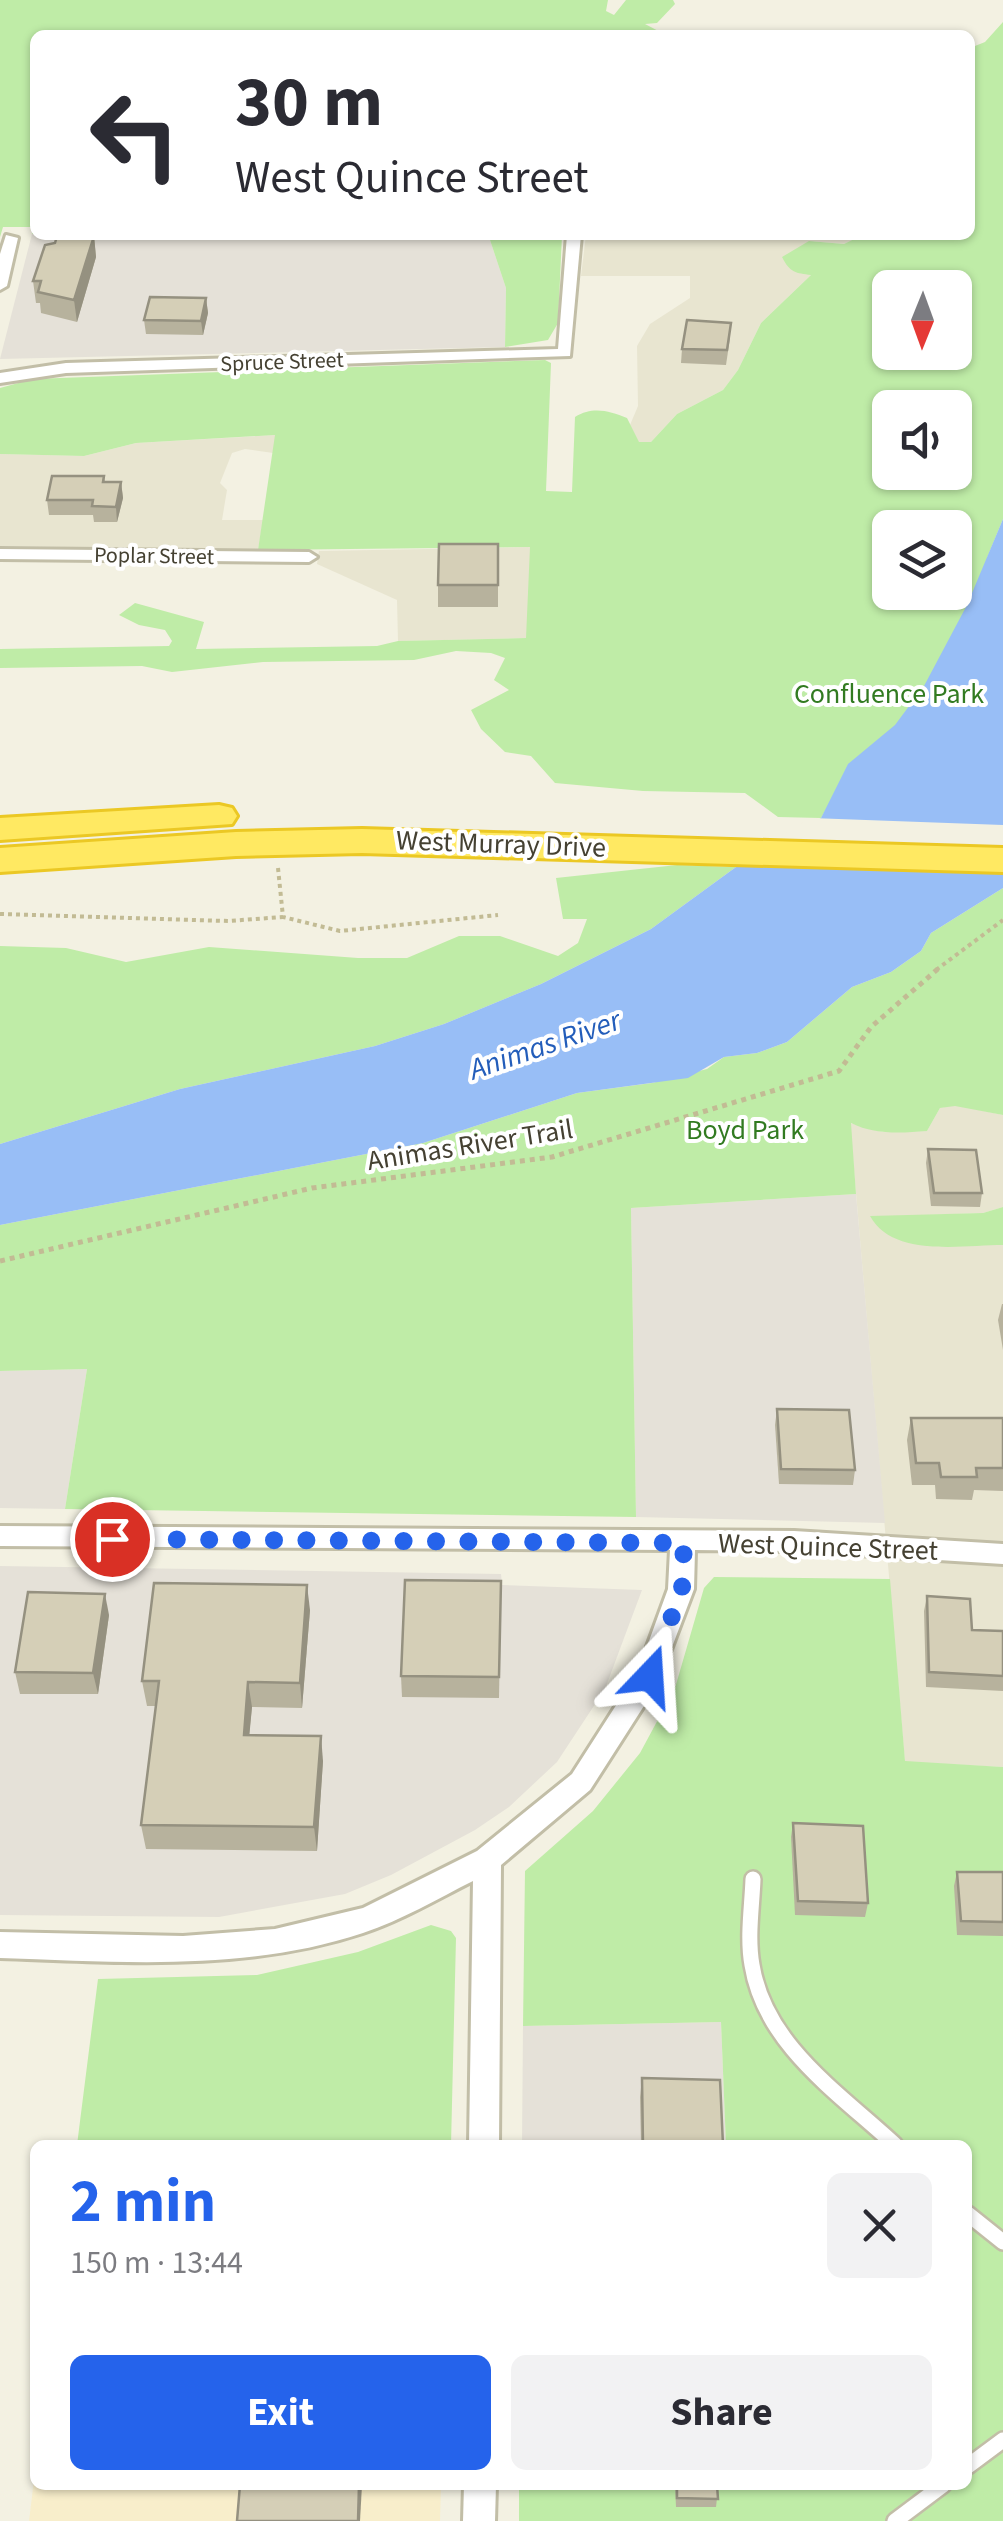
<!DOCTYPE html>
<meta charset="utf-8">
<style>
:root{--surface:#fff;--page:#f2f2f3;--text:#2b2b33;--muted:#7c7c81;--accent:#2563eb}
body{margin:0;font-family:"Source Sans 3",sans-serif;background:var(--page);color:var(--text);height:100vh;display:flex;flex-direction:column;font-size:38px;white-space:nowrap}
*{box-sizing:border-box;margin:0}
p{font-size:32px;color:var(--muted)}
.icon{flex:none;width:55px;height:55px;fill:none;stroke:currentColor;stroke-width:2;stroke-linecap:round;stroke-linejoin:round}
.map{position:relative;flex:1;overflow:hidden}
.panel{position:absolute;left:30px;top:2140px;width:942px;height:350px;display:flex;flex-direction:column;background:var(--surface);border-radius:15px;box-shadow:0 2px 8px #0004}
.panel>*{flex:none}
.guide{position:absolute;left:30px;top:30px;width:945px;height:210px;border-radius:15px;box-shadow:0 2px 8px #0004;background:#fff;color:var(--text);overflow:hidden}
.needle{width:65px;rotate:181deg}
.controls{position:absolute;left:872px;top:270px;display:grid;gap:20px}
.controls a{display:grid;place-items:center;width:100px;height:100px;border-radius:15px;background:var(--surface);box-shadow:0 2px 8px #0004;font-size:50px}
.pin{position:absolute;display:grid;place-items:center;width:85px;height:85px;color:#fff;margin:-42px;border:5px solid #fff;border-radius:50%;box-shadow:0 2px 10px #0007}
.me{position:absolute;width:110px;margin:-55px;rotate:20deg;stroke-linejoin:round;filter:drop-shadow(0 0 8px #0008)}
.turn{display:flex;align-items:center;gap:35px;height:210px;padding:0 40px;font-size:45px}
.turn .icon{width:130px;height:130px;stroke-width:2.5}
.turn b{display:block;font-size:70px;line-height:85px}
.round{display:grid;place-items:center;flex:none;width:105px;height:105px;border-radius:15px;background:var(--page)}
.head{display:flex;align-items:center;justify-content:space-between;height:170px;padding:0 40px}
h1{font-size:60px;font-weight:700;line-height:75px;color:var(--accent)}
.primary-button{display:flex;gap:20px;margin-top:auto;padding:20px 40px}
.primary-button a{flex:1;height:115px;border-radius:15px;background:var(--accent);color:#fff;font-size:40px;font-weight:700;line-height:115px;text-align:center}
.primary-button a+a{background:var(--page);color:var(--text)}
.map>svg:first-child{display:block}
.residential{fill:#e8e5d0}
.commercial{fill:#f8eecb}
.industrial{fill:#e5e1d8}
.green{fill:#bfeca7;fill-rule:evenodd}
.water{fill:#98bef6}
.pier{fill:#f3f1e2}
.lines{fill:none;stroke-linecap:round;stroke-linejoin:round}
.lane-casing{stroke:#c2bea7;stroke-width:20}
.street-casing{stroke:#c2bea7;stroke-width:6}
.highway-casing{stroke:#ebc824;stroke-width:6}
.path-far1{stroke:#c2bb94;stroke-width:4;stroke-dasharray:4 4;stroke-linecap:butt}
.path{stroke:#c2bb94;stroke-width:5;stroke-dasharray:5 5;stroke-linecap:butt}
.lane{stroke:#fff;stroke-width:15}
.street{fill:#fff;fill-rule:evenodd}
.highway{fill:#ffe962;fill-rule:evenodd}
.wall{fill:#b7b29d}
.shaded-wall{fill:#959180}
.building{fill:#d5cfb7;stroke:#959180;stroke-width:2.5}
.route{stroke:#2563eb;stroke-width:18;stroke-dasharray:0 32.4}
.labels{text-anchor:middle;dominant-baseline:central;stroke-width:8;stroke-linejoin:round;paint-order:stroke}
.far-street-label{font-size:22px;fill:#454132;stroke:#fff}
.park-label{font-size:28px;fill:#327b21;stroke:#fff}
.street-label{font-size:28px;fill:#454132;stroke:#fff}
.water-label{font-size:30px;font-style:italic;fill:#235dba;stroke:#fff}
</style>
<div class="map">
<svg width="1003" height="2521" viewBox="0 0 1003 2521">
<rect width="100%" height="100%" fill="#f3f1e2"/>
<!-- residential -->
<g class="residential">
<path d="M586 235H862L844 244 809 241 812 274 761 323 738 370 723 390 677 414 651 442 639 443 630 425 638 406 637 346 650 324 690 298V276H581Z"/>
<path d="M276 435 273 453 245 449 232 453 220 483 227 490 222 520H263L258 550 0 546V454L84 456 136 443Z"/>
<path d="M531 547 527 638 398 641 397 600 317 564 319 551Z"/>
<path d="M955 1105 1003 1115V1207L983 1213 871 1217 926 1245H1003V1767L905 1762 850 1123 882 1132 927 1131 940 1108Z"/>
</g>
<!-- commercial -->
<path class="commercial" d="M35 2472V2485H441L440 2521H29Z"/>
<!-- industrial -->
<g class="industrial">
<path d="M32 234 490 240 506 288 505 347 0 359Z"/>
<path d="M856 1194 885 1523 636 1517 631 1208Z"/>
<path d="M87 1369 65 1509 0 1508V1371Z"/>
<path d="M0 1566 501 1574 502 1585 642 1590 605 1689 557 1762 509 1807 475 1830 391 1875 345 1894 219 1917 0 1915Z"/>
<path d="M721 2022 726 2145H522L523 2026Z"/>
</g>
<!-- green -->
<g class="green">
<path d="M0 0H608L606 11 614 15 626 0H673L675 4 657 23 645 24 666 35H35V234H32L33 227H3L0 237Z"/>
<path d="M1003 22V519L987 558 1003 797 835 794 821 818 778 817 745 793 643 791 555 783 531 756 505 752 481 729 471 710 509 690 494 680 505 658 491 653 456 651 414 660 263 662 172 672 142 666 0 668V649L169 646 172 641 165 630 139 625 119 615 135 603 204 622 196 649 377 646 398 641 526 638 530 547 258 550 275 435 136 443 84 456 0 454V388L33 379 545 360 551 363 546 491 572 492 575 417C593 406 609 411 627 418L639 442H651L677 414 723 390 738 370 761 323 811 275C796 273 790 273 782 257L809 241 844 244 862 235H970V48L985 42ZM890 288H955V352H890ZM890 408H955V472H890ZM890 528H955V592H890Z"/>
<path d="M87 235H562L558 323 548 340 505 347 506 288 490 240Z"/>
<path d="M677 865 736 867 651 929 541 984 444 1024 375 1046 180 1089 0 1144V946L66 948 126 962 209 947 358 958H407L459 936H500L558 956 578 943 587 919H563L556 878Z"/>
<path d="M1003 888V1115L955 1106 940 1108 927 1131C901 1133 875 1135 851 1123L856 1194 631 1208 636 1517 65 1509 87 1369 0 1371V1225L423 1143 577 1093 652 1083 707 1069 724 1057 757 1053 787 1042 852 987 891 972 921 951 931 933Z"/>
<path d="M1003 1207V1245C962 1245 893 1258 870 1216L983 1213Z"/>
<path d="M714 1577 890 1579 905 1761 1003 1767V2521H519V2485H968V2145H726L721 2022 523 2026 525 1871 593 1811 640 1753 675 1688 704 1588Z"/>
<path d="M431 1925 451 1931 456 1938 451 2145H77L98 1979 257 1975 358 1952Z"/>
</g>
<!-- water -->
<path class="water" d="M1003 519V888L931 933 921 951 891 972 852 987 787 1042 757 1053 724 1057 688 1078 577 1093 423 1143 0 1225V1144L180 1089 375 1046 444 1024 541 984 651 929 736 867 821 818 848 764 895 725 924 686 967 605Z"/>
<!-- pier -->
<path class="pier" d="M811 818 1003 825V872L735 862Z"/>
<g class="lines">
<!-- lane casing -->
<g class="lane-casing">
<g id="lane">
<path d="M753 1879C752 1907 747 1937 752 1965 765 2045 839 2093 895 2145"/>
<path d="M968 2214 1003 2242"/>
<path d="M968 2466 1003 2440"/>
<path d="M895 2521 943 2485"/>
</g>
</g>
<!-- street casing -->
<g class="street-casing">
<g id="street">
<path d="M6 235 18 238 7 286 0 290V254Z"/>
<path d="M567 235H581L570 356 66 373 0 383V373L66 363 558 349Z"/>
<path d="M0 549 309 552 317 557 309 562 0 559Z"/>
<path d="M0 1526 794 1531 1003 1544V1564L794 1551 695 1550 694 1589 658 1684 590 1790 501 1865 499 2145H469L473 1881C437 1899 402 1920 363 1933 246 1972 122 1962 0 1958V1932L183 1936 275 1929 363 1908 477 1851 572 1774 638 1671 668 1589 670 1550 0 1546Z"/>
<path d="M464 2485H496L495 2521H463Z"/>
</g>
</g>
<!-- highway casing -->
<g class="highway-casing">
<g id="highway">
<path d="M219 805 232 808 237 816 232 824 0 840V818Z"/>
<path d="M362 829 1003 848V872L362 853 236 856 0 872V848L236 832Z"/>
</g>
</g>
<!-- path-far1 -->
<g class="path-far1">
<path d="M278 868 283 917 340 931 498 915"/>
<path d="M0 914 228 921 283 917"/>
<path d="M936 970 1003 920"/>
</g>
<!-- path -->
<path class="path" d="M0 1261 312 1188 552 1157 839 1071 871 1027 939 968"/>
<!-- lane -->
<use href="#lane" class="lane"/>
<!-- street -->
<use href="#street" class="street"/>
<!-- highway -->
<use href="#highway" class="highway"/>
</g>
<!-- wall -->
<g class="wall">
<path d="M737 235H767V240L737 239Z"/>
<path d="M94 236 96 257 77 322 41 313 40 303H36L33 281Z"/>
<path d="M206 298 208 313 203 335 146 334 144 320Z"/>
<path d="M730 338 726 365 681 363 682 349Z"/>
<path d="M104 476 105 482H121L123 498 117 522H94L93 515H49L47 500Z"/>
<path d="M498 544V607H438V585Z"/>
<path d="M928 1149 982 1193 980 1207 931 1206 926 1163Z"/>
<path d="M1002 1304H1003V1350L998 1320Z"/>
<path d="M777 1409 855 1470 853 1485 779 1484 775 1425Z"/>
<path d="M911 1418H1003V1491L974 1490 972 1500 936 1499 935 1485H912L907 1440Z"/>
<path d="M501 1581 499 1698 402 1697 401 1676Z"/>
<path d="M927 1596 972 1630 1003 1631V1691L926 1687 924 1611Z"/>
<path d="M310 1610 302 1708 252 1707 249 1735 323 1761 317 1851 146 1849 141 1825 156 1706H147L142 1681Z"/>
<path d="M109 1615 98 1694H20L15 1672Z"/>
<path d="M793 1823 868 1903 865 1917 795 1915 791 1837Z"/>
<path d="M957 1872H1003V1936L957 1935 954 1886Z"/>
<path d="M642 2078 723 2145H641L640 2097Z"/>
<path d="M675 2485H783L782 2489H718L716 2507H676Z"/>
</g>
<!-- shaded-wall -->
<g class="shaded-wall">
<path d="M94 236 96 257 77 322 74 300Z"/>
<path d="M206 298 208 313 203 335 201 321Z"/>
<path d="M121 482 123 498 117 522 116 507Z"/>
<path d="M307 1585 310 1610 302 1708 300 1683Z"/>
<path d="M105 1594 109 1615 98 1694 93 1673Z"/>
<path d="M248 1682 252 1707 247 1760 244 1735Z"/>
<path d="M321 1736 323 1761 317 1851 314 1827Z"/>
<path d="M359 2485H362L360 2521H358Z"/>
</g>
<!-- building -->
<g class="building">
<path d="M57 236H94L74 300 38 292 41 281H33L45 245 55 243Z"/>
<path d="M150 297 206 298 201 321 144 320Z"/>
<path d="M687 320 731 323 727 350 682 349Z"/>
<path d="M52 476H104L103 482H121L116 507 92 506 93 500H47Z"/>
<path d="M439 544H498V585H438Z"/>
<path d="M928 1149 976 1150 982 1193H934Z"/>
<path d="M777 1409 849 1410 855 1470 781 1469Z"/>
<path d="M911 1418H1003V1468H976L977 1477H941L939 1463H916Z"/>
<path d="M405 1580 501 1581 499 1677 401 1676Z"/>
<path d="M154 1583 307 1585 300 1683 248 1682 244 1735 321 1736 314 1827 141 1825 159 1681H142Z"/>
<path d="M28 1592 105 1594 93 1673 15 1672Z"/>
<path d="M927 1596 970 1599 972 1630 1003 1631V1676L929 1672Z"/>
<path d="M793 1823 863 1826 868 1903 798 1901Z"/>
<path d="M957 1872H1003V1922L961 1921Z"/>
<path d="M642 2078 720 2080 723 2145H643Z"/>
<path d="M240 2485H359L358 2521H237Z"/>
<path d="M677 2485H717L718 2499 677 2498Z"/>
</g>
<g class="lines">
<!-- route -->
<path class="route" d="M112 1539 684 1543 682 1589 650 1676"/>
</g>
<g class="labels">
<!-- far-street labels -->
<g class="far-street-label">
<text transform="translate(282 362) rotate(-2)">Spruce Street</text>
<text transform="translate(154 556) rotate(1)">Poplar Street</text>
</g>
<!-- park labels -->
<g class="park-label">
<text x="889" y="694">Confluence Park</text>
<text x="745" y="1130">Boyd Park</text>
</g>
<!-- street labels -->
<g class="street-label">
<text transform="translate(501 844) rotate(2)">West Murray Drive</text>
<text transform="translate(470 1145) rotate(-9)">Animas River Trail</text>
<text transform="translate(828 1547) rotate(2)">West Quince Street</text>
</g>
<!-- water labels -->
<g class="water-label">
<text transform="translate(545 1045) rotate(-19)">Animas River</text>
</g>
</g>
</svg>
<div class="controls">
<a><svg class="needle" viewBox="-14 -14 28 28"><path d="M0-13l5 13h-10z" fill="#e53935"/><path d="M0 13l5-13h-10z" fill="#7c7c81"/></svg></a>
<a><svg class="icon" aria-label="sound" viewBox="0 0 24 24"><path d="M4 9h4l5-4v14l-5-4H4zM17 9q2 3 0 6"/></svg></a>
<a><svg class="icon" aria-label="layers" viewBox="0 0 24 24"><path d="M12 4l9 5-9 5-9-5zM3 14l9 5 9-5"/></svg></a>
</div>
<div class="pin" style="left:112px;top:1539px;background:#d93025"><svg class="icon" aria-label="arrive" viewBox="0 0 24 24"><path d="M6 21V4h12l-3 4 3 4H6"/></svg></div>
<svg class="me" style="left:650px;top:1676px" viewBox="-20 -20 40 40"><path d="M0-17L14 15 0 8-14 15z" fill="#2563eb" stroke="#fff" stroke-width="4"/></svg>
<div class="guide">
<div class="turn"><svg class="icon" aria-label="left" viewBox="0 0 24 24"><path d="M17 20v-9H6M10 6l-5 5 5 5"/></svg><div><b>30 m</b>West Quince Street</div></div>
</div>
<section class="panel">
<div class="head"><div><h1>2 min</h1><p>150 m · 13:44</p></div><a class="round"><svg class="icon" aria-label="close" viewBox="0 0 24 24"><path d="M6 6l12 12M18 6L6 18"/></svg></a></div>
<div class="primary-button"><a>Exit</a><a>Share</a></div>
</section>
</div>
